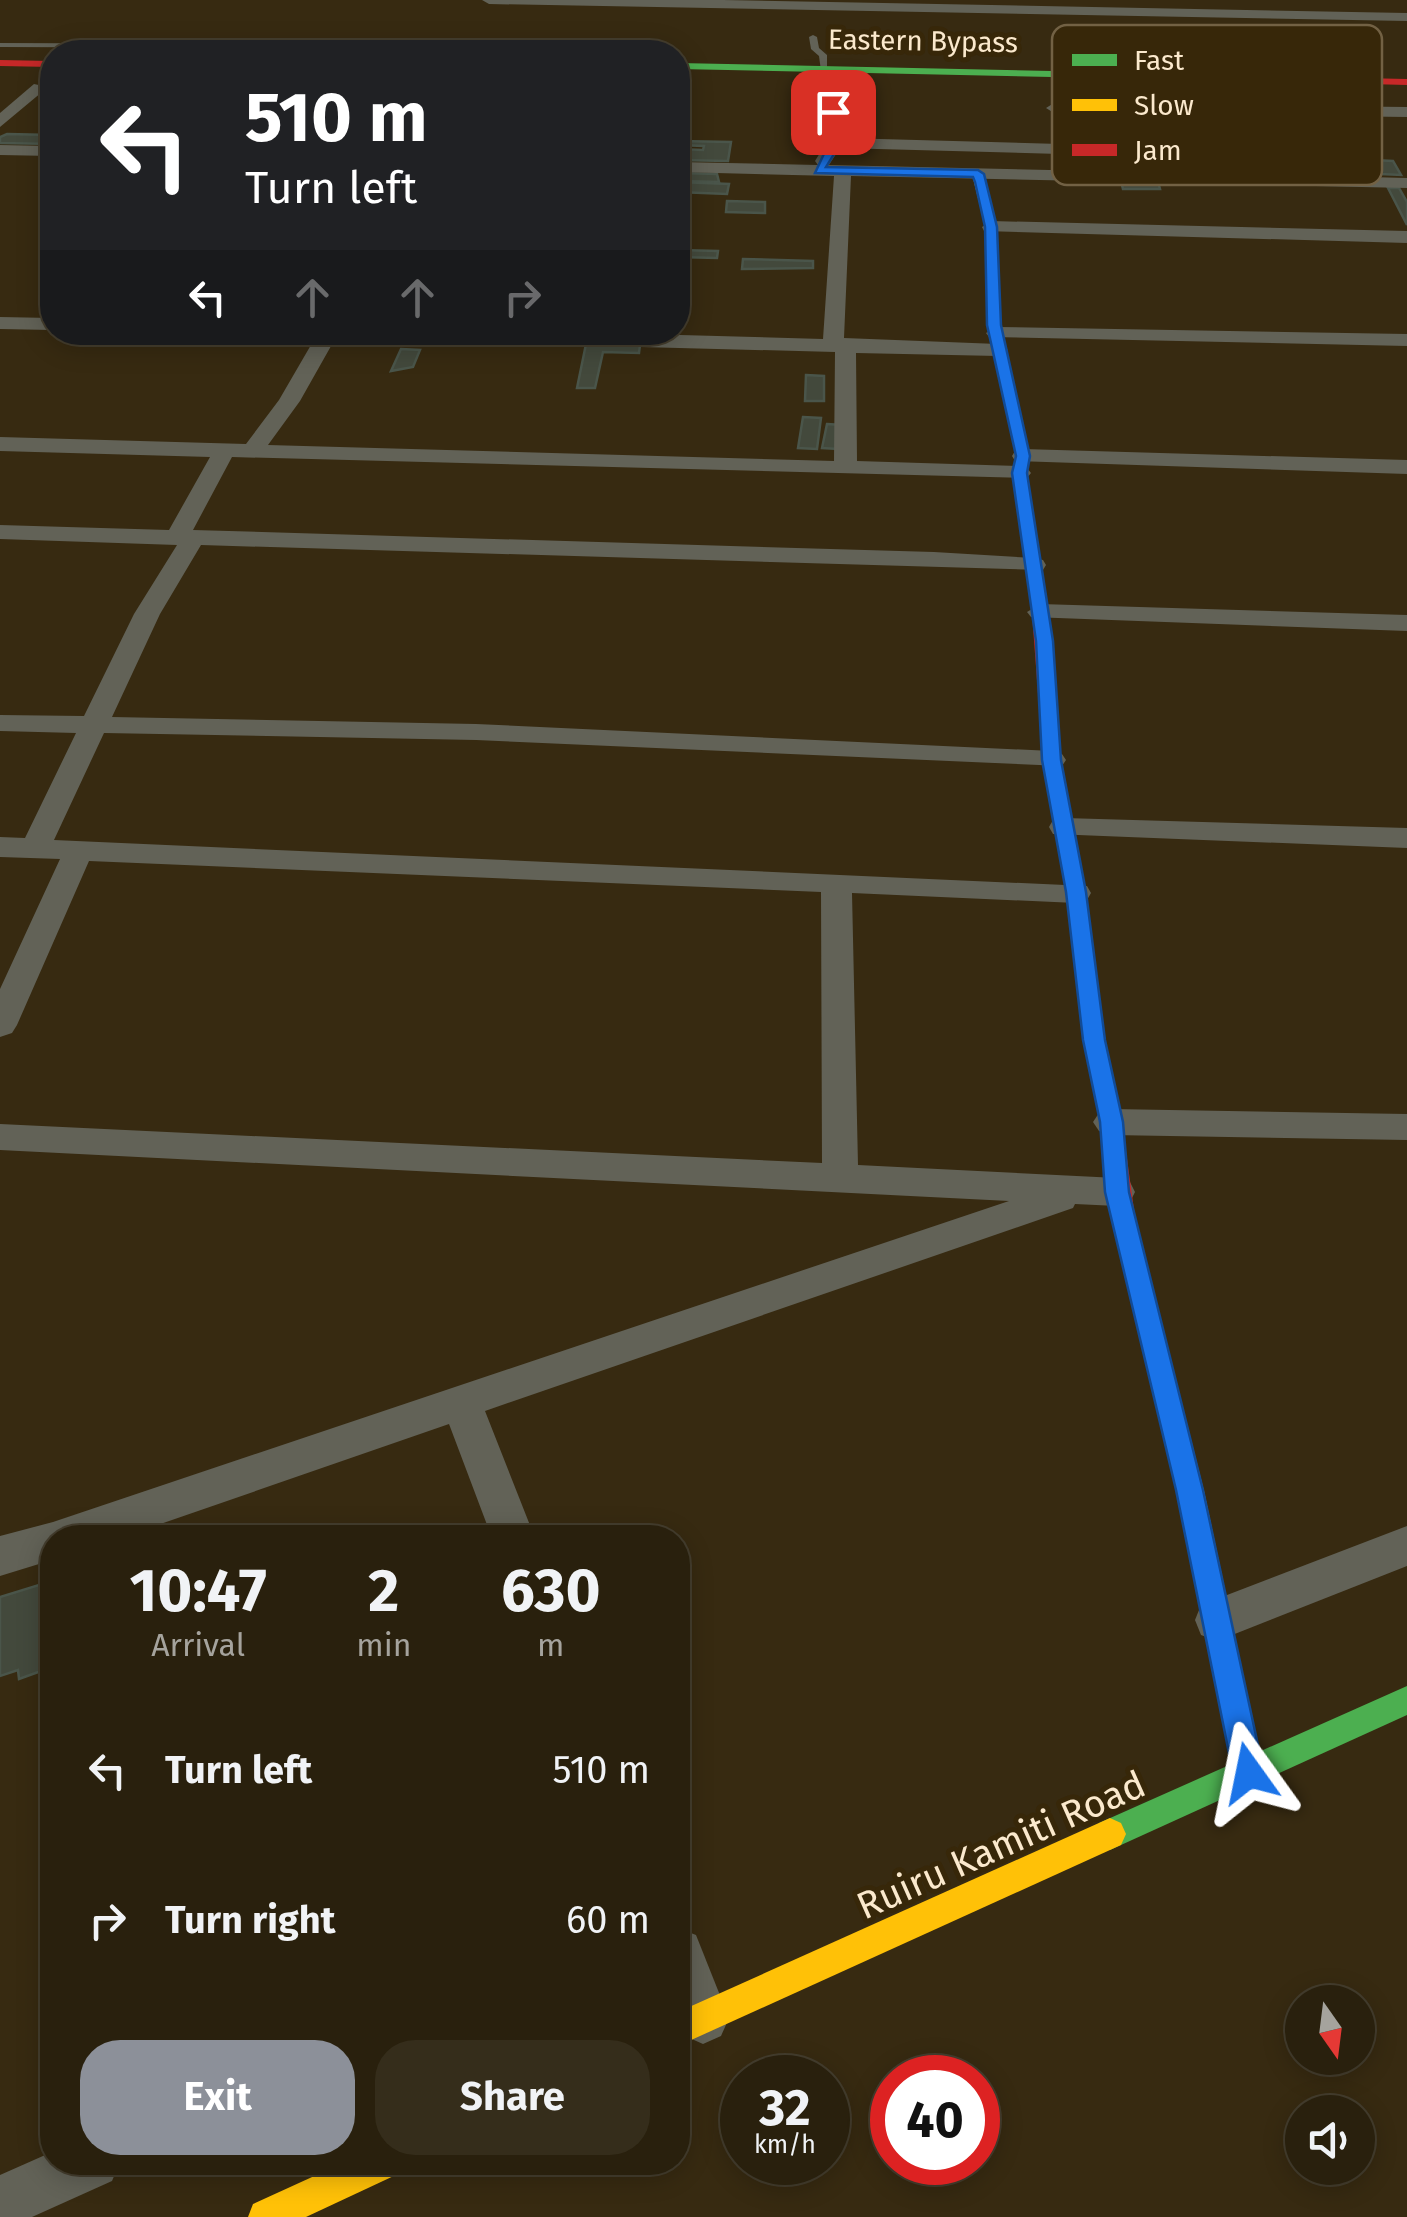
<!DOCTYPE html>
<style>
:root{--surface:#29200d;--page:#352d1b;--text:#f1f3f6;--muted:#a5a39d;--line:#453e2e;--accent:#8c9099}
body{margin:0;font-family:"Fira Sans",sans-serif;background:var(--page);color:var(--text);height:100vh;display:flex;flex-direction:column;font-size:38px;white-space:nowrap}
*{box-sizing:border-box;margin:0}
p{font-size:32px;color:var(--muted)}
.icon{flex:none;width:55px;height:55px;fill:none;stroke:currentColor;stroke-width:2;stroke-linecap:round;stroke-linejoin:round}
.map{position:relative;flex:1;overflow:hidden}
.panel{position:absolute;left:40px;top:1525px;width:650px;height:650px;display:flex;flex-direction:column;background:var(--surface);border-radius:40px;box-shadow:0 5px 25px #0003,0 0 0 2px var(--line)}
.panel>*{flex:none}
.banner{position:absolute;left:40px;top:40px;width:650px;height:305px;border-radius:40px;box-shadow:0 5px 25px #0003,0 0 0 2px var(--line);background:#202124;color:#fff;overflow:hidden}
.needle{width:65px;rotate:166deg}
.controls{position:absolute;left:1285px;top:1985px;display:grid;gap:20px}
.controls a{display:grid;place-items:center;width:90px;height:90px;border-radius:50%;background:var(--surface);box-shadow:0 5px 25px #0003,0 0 0 2px var(--line);font-size:50px}
.speed{position:absolute;left:720px;top:2055px;display:flex;gap:20px;font-size:50px;font-weight:700;text-align:center}
.speed>*{display:grid;place-content:center;width:130px;height:130px;border-radius:50%;background:var(--surface);box-shadow:0 5px 25px #0003,0 0 0 2px var(--line);line-height:1}
.speed small{font-size:25px;font-weight:400}
.speed .limit{border:15px solid #d22;background:#fff;color:#111}
.pin{position:absolute;display:grid;place-items:center;width:85px;height:85px;color:#fff;margin:-42px;border-radius:20px;box-shadow:0 5px 15px #0006}
.me{position:absolute;width:110px;margin:-55px;rotate:348deg;stroke-linejoin:round;filter:drop-shadow(0 0 8px #0008)}
.turn{display:flex;align-items:center;gap:35px;height:210px;padding:0 40px;font-size:45px}
.turn .icon{width:130px;height:130px;stroke-width:2.5}
.turn b{display:block;font-size:70px;line-height:85px}
.lanes{display:flex;align-items:center;height:95px;padding:0 40px;background:#0003;justify-content:center;gap:50px;direction:ltr}
.lanes .off{opacity:.35}
.eta{display:flex;justify-content:space-evenly;align-items:center;height:170px;text-align:center}
.eta b{font-size:60px;font-weight:700;line-height:70px}
.cta{display:flex;gap:20px;margin-top:auto;padding:20px 40px}
.cta a{flex:1;height:115px;border-radius:40px;background:var(--accent);color:#fff;font-size:40px;font-weight:700;line-height:115px;text-align:center}
.cta a+a{background:var(--page);color:var(--text)}
ul{padding:0;list-style:none}
li{display:flex;align-items:center;gap:30px;height:150px;padding:0 40px}
li div{flex:1}
li b{display:block;font-size:38px}
li em{font-style:normal}
.map>svg:first-child{display:block}
.building{fill:#43493c;stroke:#4a554a;stroke-width:2.5}
.lines{fill:none;stroke-linecap:round;stroke-linejoin:round}
.lane{fill:#626257;fill-rule:evenodd}
.street{fill:#626257;fill-rule:evenodd}
.fast{fill:#4caf50;fill-rule:evenodd}
.slow{fill:#ffc107;fill-rule:evenodd}
.jam{fill:#c62828;fill-rule:evenodd}
.route{fill:#1a73e8;stroke:#114b97;stroke-width:2.5}
.labels{text-anchor:middle;dominant-baseline:central;stroke-width:10;stroke-linejoin:round;paint-order:stroke}
.far-street-label{font-size:28px;fill:#fbe9cd;stroke:#372709}
.near-street-label{font-size:38px;fill:#fbe9cd;stroke:#372709}
.key{fill:#372709;stroke:#726144;stroke-width:2.5}
.key-label{font-size:28px;fill:#fbe9cd}
</style>
<div class="map">
<svg width="1407" height="2217" viewBox="0 0 1407 2217">
<rect width="100%" height="100%" fill="#372a11"/>
<!-- building -->
<g class="building">
<path d="M7 134 52 135V144L0 143V137Z"/>
<path d="M678 141 731 142 728 161 678 160V149L703 150 704 146 678 145Z"/>
<path d="M1373 160 1393 161 1401 175 1380 174Z"/>
<path d="M678 173 717 174 719 182 678 181Z"/>
<path d="M1121 181 1158 182 1160 189H1123Z"/>
<path d="M678 182 729 184 727 194 678 192Z"/>
<path d="M1388 188H1399L1407 202V225Z"/>
<path d="M727 201 765 202V213L726 212Z"/>
<path d="M678 250 718 251 717 258 678 257Z"/>
<path d="M743 259 813 261V268L742 269Z"/>
<path d="M586 344 640 345 639 353 603 352 595 388H577Z"/>
<path d="M401 349 420 350 413 367 391 371Z"/>
<path d="M806 375 824 376V401H805Z"/>
<path d="M803 417 821 418 817 449 798 448Z"/>
<path d="M827 424 842 425 838 449 822 448Z"/>
<path d="M42 1584 43 1588 52 1585V1667L19 1679 18 1670 0 1676V1597Z"/>
</g>
<g class="lines">
<!-- lane -->
<g class="lane">
<path d="M813 35 817 37 819 48 827 55V71H821L819 56 811 49 809 37Z"/>
<path d="M0 43 266 44 390 52 266 48 0 47Z"/>
</g>
<!-- street -->
<g class="street">
<path d="M482 0H723L1407 13V21L489 4Z"/>
<path d="M832 75 840 80 843 138 1060 144 1069 149 1060 154 840 148 829 165 1275 175 1238 115 1054 113 1046 108 1054 103 1407 107V117L1254 115 1292 175 1407 178V188L851 176 844 338 998 344 1008 350 998 356 856 353 857 461 1019 466 1027 468 1031 473 1027 478 232 457 193 530 934 552 1034 558 1043 560 1046 565 1043 570 201 545 160 614 112 717 476 724 1052 751 1062 754 1066 760 1062 766 476 740 104 733 54 840 1087 886 1091 893 1087 900 1076 903 852 893 858 1165 1117 1178 1130 1182 1135 1192 1130 1202 1117 1206 1075 1204 1073 1208 485 1411 535 1538H492L449 1424 120 1538H52V1560L0 1576V1536L53 1522 1009 1201 0 1150V1124L822 1163 821 892 89 861 17 1025 12 1033 0 1037V989L60 859 0 857V837L25 838 76 733 0 731V715L84 716 134 614 177 545 0 539V525L169 530 210 457 0 451V437L246 444 279 400 315 338 305 332H569L823 339 834 176 678 172V162L818 165 815 161 826 143 824 80ZM335 339 835 352 834 461 268 445 300 401Z"/>
<path d="M34 84 48 87 0 127V113Z"/>
<path d="M0 145 52 146V156L0 155Z"/>
<path d="M991 221 1407 231V243L984 231 982 227Z"/>
<path d="M0 317 52 318V330L0 329Z"/>
<path d="M996 327 1407 334V346L989 337 986 333Z"/>
<path d="M1023 449 1407 460V474L1015 461 1012 456 1015 451Z"/>
<path d="M1040 604 1407 615V631L1031 617 1027 612Z"/>
<path d="M1064 818 1407 828V848L1053 834 1049 827 1053 820Z"/>
<path d="M1111 1109 1407 1114V1140L1111 1135 1099 1131 1093 1122 1099 1113Z"/>
<path d="M1407 1526V1566L1217 1641 1201 1635 1195 1620 1201 1605Z"/>
<path d="M678 1928 696 1935 729 2018 721 2036 703 2044 685 2036 678 2019Z"/>
<path d="M52 2152V2162H120L112 2181 32 2217H0V2175Z"/>
</g>
<!-- fast -->
<g class="fast">
<path d="M678 63 1100 72 1105 75 1100 78 678 69Z"/>
<path d="M1407 1686V1715L1110 1850 1099 1845 1094 1834 1099 1823Z"/>
</g>
<!-- slow -->
<g class="slow">
<path d="M978 171 984 174 997 227 1001 325 1030 456 1026 473 1048 614 1040 619 1032 614 1012 473 1016 456 987 325 985 227 972 174Z"/>
<path d="M1123 1208 1131 1210 1135 1217 1204 1491 1264 1773 1260 1784 1249 1788 1238 1784 1234 1773 1176 1491 1111 1217 1115 1210Z"/>
<path d="M1110 1818 1121 1823 1126 1834 1121 1845 678 2046V2012Z"/>
<path d="M345 2162H403L398 2174 306 2217H248L253 2204Z"/>
</g>
<!-- jam -->
<g class="jam">
<path d="M0 60 52 61V67L0 66Z"/>
<path d="M1100 72 1407 79V85L1096 77Z"/>
<path d="M1040 609 1048 614 1061 760 1086 893 1105 1041 1122 1122 1135 1217 1131 1224H1115L1111 1217 1100 1122 1083 1041 1066 893 1043 760 1032 614Z"/>
</g>
</g>
<!-- route -->
<path class="route" d="M833 108 839 112 841 143 826 167 978 170 984 174 997 227 1001 325 1030 456 1027 473 1053 641 1061 760 1086 892 1105 1040 1123 1122 1129 1192 1203 1490 1264 1773 1260 1784 1249 1789 1238 1784 1233 1773 1176 1490 1105 1192 1100 1122 1083 1040 1066 892 1042 760 1036 641 1012 473 1016 456 987 325 985 227 975 182 973 177 815 173 829 143 828 112Z"/>
<g class="labels">
<!-- far-street labels -->
<g class="far-street-label">
<text transform="translate(923 41) rotate(1)">Eastern Bypass</text>
</g>
<!-- near-street labels -->
<g class="near-street-label">
<text transform="translate(1001 1845) rotate(-24)">Ruiru Kamiti Road</text>
</g>
</g>
<!-- legend -->
<rect x="1052" y="25" width="330" height="160" rx="15" class="key"/>
<rect x="1072" y="54" width="45" height="12" fill="#4caf50"/>
<rect x="1072" y="99" width="45" height="12" fill="#ffc107"/>
<rect x="1072" y="144" width="45" height="12" fill="#c62828"/>
<g class="key-label">
<text x="1134" y="70">Fast</text>
<text x="1134" y="115">Slow</text>
<text x="1134" y="160">Jam</text>
</g>
</svg>
<div class="controls">
<a><svg class="needle" viewBox="-14 -14 28 28"><path d="M0-13l5 13h-10z" fill="#e53935"/><path d="M0 13l5-13h-10z" fill="#a5a39d"/></svg></a>
<a><svg class="icon" aria-label="sound" viewBox="0 0 24 24"><path d="M4 9h4l5-4v14l-5-4H4zM17 9q2 3 0 6"/></svg></a>
</div>
<div class="speed"><div>32<small>km/h</small></div><div class="limit">40</div></div>
<div class="pin" style="left:833px;top:112px;background:#d93025"><svg class="icon" aria-label="arrive" viewBox="0 0 24 24"><path d="M6 21V4h12l-3 4 3 4H6"/></svg></div>
<svg class="me" style="left:1249px;top:1773px" viewBox="-20 -20 40 40"><path d="M0-17L14 15 0 8-14 15z" fill="#1a73e8" stroke="#fff" stroke-width="4"/></svg>
<div class="banner">
<div class="turn"><svg class="icon" aria-label="left" viewBox="0 0 24 24"><path d="M17 20v-9H6M10 6l-5 5 5 5"/></svg><div><b>510 m</b>Turn left</div></div>
<div class="lanes"><svg class="icon" aria-label="left" viewBox="0 0 24 24"><path d="M17 20v-9H6M10 6l-5 5 5 5"/></svg><svg class="icon off" aria-label="ahead" viewBox="0 0 24 24"><path d="M12 20V5M6 11l6-6 6 6"/></svg><svg class="icon off" aria-label="ahead" viewBox="0 0 24 24"><path d="M12 20V5M6 11l6-6 6 6"/></svg><svg class="icon off" aria-label="right" viewBox="0 0 24 24"><path d="M7 20v-9h11M14 6l5 5-5 5"/></svg></div>
</div>
<section class="panel">
<div class="eta">
<div><b>10:47</b><p>Arrival</p></div>
<div><b>2</b><p>min</p></div>
<div><b>630</b><p>m</p></div>
</div>
<ul>
<li><svg class="icon" aria-label="left" viewBox="0 0 24 24"><path d="M17 20v-9H6M10 6l-5 5 5 5"/></svg><div><b>Turn left</b></div><em>510 m</em></li>
<li><svg class="icon" aria-label="right" viewBox="0 0 24 24"><path d="M7 20v-9h11M14 6l5 5-5 5"/></svg><div><b>Turn right</b></div><em>60 m</em></li>
</ul>
<div class="cta"><a>Exit</a><a>Share</a></div>
</section>
</div>
